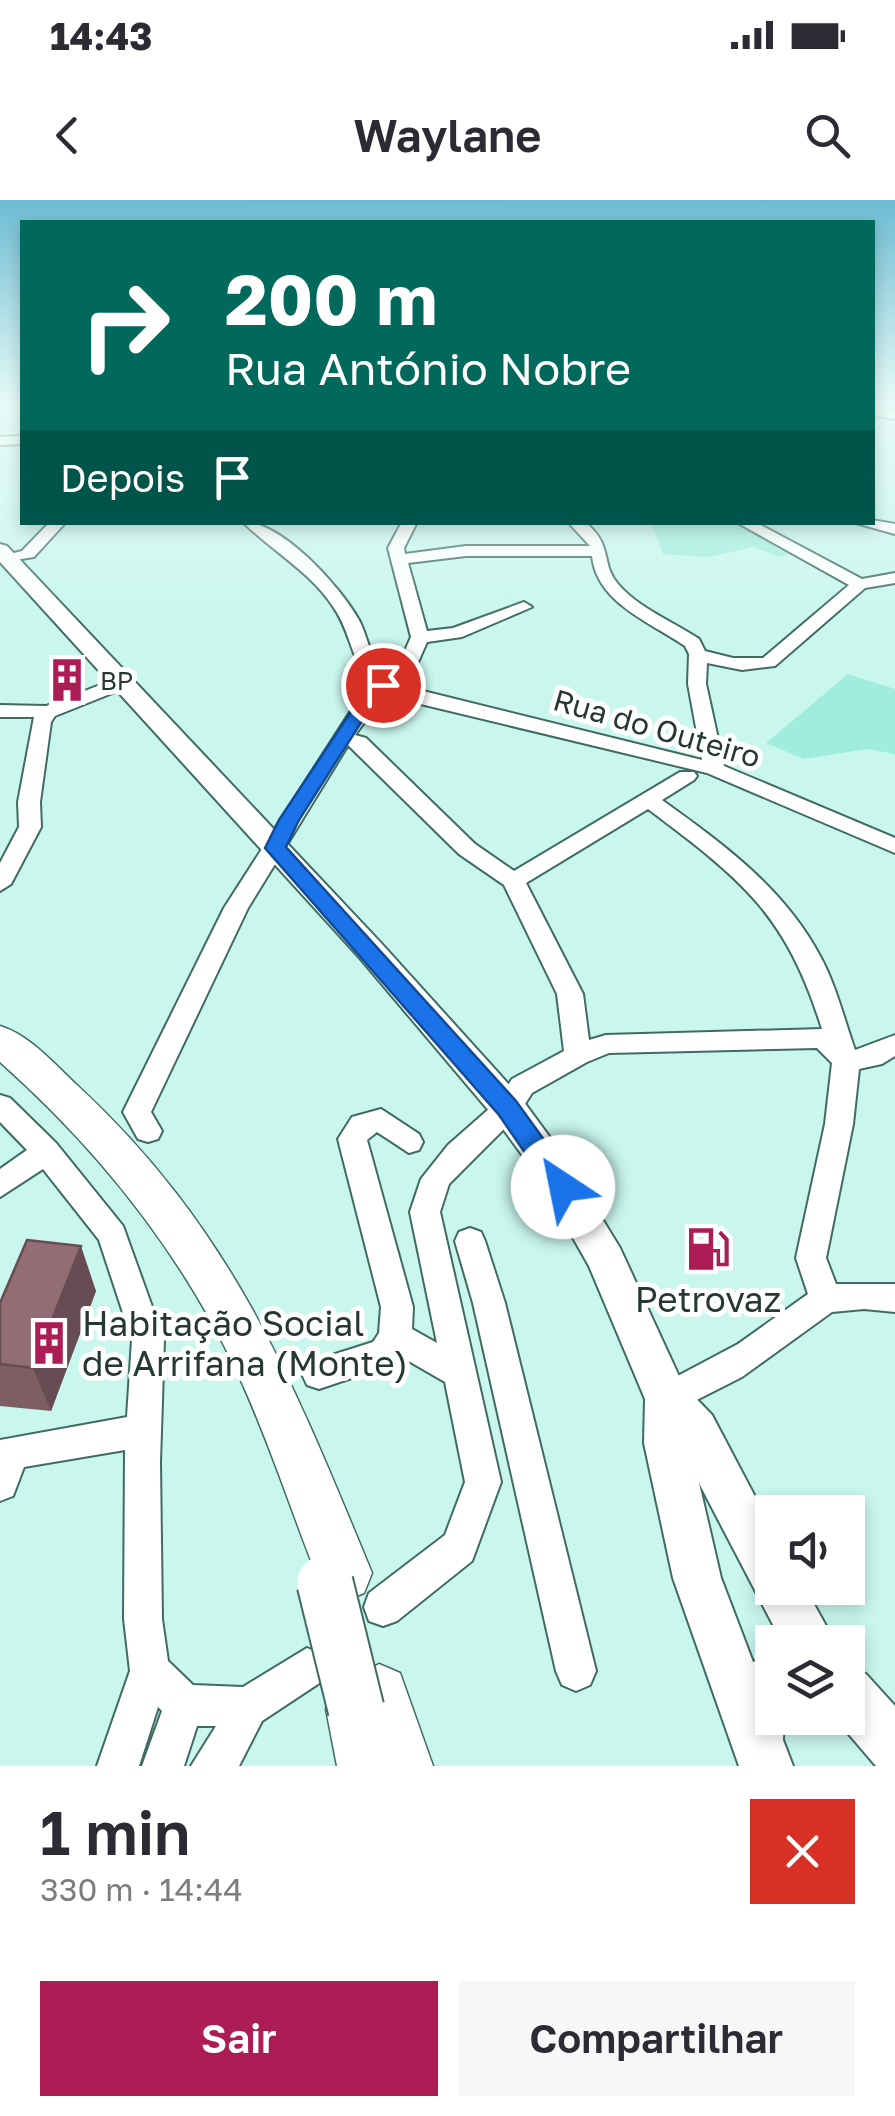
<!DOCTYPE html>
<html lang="pt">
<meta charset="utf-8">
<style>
:root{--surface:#fff;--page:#f7f7f7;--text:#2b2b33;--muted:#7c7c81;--accent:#ac1c55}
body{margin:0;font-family:"Golos Text",sans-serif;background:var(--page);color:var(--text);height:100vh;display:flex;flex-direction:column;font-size:38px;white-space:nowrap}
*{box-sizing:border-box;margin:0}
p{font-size:32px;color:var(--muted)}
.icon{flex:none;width:55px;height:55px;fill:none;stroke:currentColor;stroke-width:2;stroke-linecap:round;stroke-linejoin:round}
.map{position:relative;height:1566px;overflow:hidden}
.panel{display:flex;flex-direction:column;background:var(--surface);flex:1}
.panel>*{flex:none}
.top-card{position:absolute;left:20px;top:20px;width:855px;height:305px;border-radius:0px;box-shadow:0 5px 15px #0003;background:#00695c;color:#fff;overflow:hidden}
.buttons{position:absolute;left:755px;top:1295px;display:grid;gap:20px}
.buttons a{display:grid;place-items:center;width:110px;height:110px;border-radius:0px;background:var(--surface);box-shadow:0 5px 15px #0003;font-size:50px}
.pin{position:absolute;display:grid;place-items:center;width:85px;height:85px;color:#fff;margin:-42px;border:5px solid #fff;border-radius:50%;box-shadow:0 2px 10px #0007}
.me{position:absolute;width:110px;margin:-55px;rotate:326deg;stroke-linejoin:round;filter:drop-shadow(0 0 8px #0008)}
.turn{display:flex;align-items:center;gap:35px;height:210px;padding:0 40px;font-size:45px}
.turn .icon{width:130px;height:130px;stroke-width:2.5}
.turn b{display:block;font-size:70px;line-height:85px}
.then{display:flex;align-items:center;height:95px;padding:0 40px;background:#0003;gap:20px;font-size:38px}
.round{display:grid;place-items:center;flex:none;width:105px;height:105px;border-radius:0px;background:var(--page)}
.headline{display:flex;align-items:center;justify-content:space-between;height:170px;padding:0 40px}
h1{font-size:60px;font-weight:600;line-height:75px}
.action{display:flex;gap:20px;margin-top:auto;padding:20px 40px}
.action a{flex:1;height:115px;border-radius:0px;background:var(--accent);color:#fff;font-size:40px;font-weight:600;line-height:115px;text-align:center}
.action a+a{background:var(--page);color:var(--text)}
.status{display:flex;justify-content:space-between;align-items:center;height:70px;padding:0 50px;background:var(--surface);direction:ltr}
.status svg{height:28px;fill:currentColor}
header{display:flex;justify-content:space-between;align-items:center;height:130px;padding:0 40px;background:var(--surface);font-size:45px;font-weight:600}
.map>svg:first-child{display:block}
.green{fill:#a1eddd}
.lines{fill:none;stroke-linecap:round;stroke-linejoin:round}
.minor-casing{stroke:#416b62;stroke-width:4}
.major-casing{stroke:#416b62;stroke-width:4}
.highway-casing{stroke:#416b62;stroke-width:3}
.minor{fill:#fff;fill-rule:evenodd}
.major{fill:#fff;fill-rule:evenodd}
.highway{fill:#fff;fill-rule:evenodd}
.highway-bridge-casing{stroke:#416b62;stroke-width:59;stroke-linecap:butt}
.highway-bridge{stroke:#fff;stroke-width:55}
.wall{fill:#7e5e65}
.shaded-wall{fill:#674c53}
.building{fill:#936d76;stroke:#674c53;stroke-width:2.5}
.route{fill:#1a73e8;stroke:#114b97;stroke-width:2.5}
.labels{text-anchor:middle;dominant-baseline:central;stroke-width:10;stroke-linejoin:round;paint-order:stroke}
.far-poi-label{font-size:25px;fill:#263834;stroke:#fff;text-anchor:start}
.street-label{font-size:30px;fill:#263834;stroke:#fff}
.near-poi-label{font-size:35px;fill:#263834;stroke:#fff}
</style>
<div class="status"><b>14:43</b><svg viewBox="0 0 49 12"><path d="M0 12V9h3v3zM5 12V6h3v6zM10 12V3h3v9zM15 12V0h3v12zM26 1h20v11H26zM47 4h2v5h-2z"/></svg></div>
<header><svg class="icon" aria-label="back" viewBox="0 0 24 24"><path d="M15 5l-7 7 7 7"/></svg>Waylane<svg class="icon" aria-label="search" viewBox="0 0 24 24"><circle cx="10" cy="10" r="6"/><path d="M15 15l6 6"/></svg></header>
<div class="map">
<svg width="895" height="1566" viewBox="0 0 895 1566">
<rect width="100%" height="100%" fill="#c9f7ed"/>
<!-- green -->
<g class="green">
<path d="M651 323H734L790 354 779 357 753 347 708 357 663 354Z"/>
<path d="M848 474 895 489V554L867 549 804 559 766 543Z"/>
</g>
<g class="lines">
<!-- minor casing -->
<g class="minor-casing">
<g id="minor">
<path d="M872 207 895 211V219L872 215Z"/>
<path d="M22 236V244L0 245V237Z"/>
<path d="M872 320 895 324V334L852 322Z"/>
<path d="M50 322H66L34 357 2 362V356L22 351Z"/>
<path d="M243 322C282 322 340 386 359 420 370 441 370 466 392 480L411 437 388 348 402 322H417L404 348 405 354 466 346H590L568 322H585C614 346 600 363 618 384 638 408 674 422 699 439L705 451 733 458H763L849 385 736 322H755L862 379 895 373V383L865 388 775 466 742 470 707 463 706 484 724 566 895 638V653L707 573 408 501 386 492 355 535 366 538 475 644 514 671 680 572H694L697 576 694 580 662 600C723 644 784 688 820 756 836 785 844 819 855 850L895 835V856L882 864 859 869 853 924 826 1058 836 1084H895V1112L864 1109 832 1112 742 1177 667 1215 655 1210 650 1199 655 1188 738 1144 808 1094 796 1058 825 924 832 863 817 848 609 853 587 862 532 893 518 915 449 984 440 1012 501 1282 472 1361 397 1421 383 1426 369 1421 364 1407 369 1393 445 1335 465 1282 445 1182 400 1156 396 1163 319 1189 307 1185 302 1174 307 1163 373 1142 379 1133 381 1107 338 939 352 917 381 909 419 934 423 942 419 950 409 953 377 932 367 940 413 1107 412 1129 437 1143 410 1012 421 979 448 945 498 901 512 879 564 851 557 794 504 685 459 654 348 545 248 708 151 912 162 931 158 939 148 942 138 939 123 912 224 708 361 495 372 484C351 462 351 432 334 408 311 372 273 352 243 322ZM466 356H592C597 403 650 422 685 446L689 454 688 484 702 560 407 487 427 442 462 437 532 407 524 402 453 428 427 431 408 363ZM648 609C741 679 786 713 822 829L606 835 589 840 583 794 526 683Z"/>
<path d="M123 476 130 478V486L55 516 51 522 40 602 41 627 11 684 0 691V663L19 627 18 602 34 517H0V505L46 506Z"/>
<path d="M0 895 10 898 56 943 123 1026 164 1140 160 1262 162 1419 168 1461 193 1485 243 1487 307 1448 321 1454 327 1468 321 1482 262 1521 239 1566H191L216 1526H197L184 1566H142L162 1511 158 1507 139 1566H97L130 1471 124 1419 125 1250 24 1267 13 1296 0 1301V1240L127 1217 132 1140 99 1040 43 969 0 997V969L27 950 0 922Z"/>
<path d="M470 1028 481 1032 485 1041 505 1103 596 1471 590 1485 576 1491 562 1485 556 1471 473 1103 455 1041 459 1032Z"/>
</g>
</g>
<!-- major casing -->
<g class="major-casing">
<g id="major">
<path d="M0 344 7 346 381 743 521 898 565 958 620 1048 683 1185 712 1215 772 1329V1388H805L835 1442H782L699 1283 721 1378 753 1462 772 1454V1518H784L783 1540 793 1566H739L673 1378 644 1243 645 1199 589 1066 539 978 495 918 359 757 0 362Z"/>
<path d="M848 1466 866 1474 895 1506V1566H876L835 1518H848Z"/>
</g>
</g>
<!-- highway casing -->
<g class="highway-casing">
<g id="highway">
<path d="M0 826C30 835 55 865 78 886 234 1031 293 1182 372 1373L364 1393 344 1401 324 1393C294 1321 271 1245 238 1174 182 1054 99 950 0 862Z"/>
<path d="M379 1464 400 1473 433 1566H337L326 1509 335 1488Z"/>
</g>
</g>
<!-- minor -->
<use href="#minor" class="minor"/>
<!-- major -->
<use href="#major" class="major"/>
<!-- highway -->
<use href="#highway" class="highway"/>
<!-- highway-bridge casing -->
<g class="highway-bridge-casing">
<path id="highway-bridge" d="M325 1383 356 1509"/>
</g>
<!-- highway-bridge -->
<use href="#highway-bridge" class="highway-bridge"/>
</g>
<!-- wall -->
<path class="wall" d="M96 1091 51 1211 0 1206V1103Z"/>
<!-- shaded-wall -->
<path class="shaded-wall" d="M81 1046 96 1091 51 1211 33 1168Z"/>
<!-- building -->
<path class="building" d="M27 1040 81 1046 33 1168 0 1164V1103Z"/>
<!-- sky -->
<linearGradient id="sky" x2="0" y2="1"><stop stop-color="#6dbcd3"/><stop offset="0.48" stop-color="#e7fbf7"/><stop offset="1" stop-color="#e7fbf7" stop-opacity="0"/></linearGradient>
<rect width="895" height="423" fill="url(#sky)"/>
<!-- route -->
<path class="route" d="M383 480 391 485 376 499 299 620 286 647 516 901 573 980 577 987 573 995 563 998 554 995 499 915 265 648 279 620 364 492Z"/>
<!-- icons -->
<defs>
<g id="building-bare" transform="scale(3.45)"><path d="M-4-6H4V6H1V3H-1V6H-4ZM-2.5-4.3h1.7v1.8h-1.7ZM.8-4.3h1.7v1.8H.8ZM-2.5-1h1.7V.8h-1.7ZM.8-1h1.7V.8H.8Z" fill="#ac1c55" stroke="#fff" stroke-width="2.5" paint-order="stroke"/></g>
<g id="fuel-bare" transform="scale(3.45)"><path d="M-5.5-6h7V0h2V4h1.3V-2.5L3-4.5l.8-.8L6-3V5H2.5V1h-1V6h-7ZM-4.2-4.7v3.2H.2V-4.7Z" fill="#ac1c55" stroke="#fff" stroke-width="2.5" paint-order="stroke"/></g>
</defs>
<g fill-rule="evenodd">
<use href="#building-bare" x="67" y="480"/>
<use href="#fuel-bare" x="708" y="1049"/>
<use href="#building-bare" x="49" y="1143"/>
</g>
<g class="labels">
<!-- far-poi labels -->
<g class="far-poi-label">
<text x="100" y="480">BP</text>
</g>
<!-- street labels -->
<g class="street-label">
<text transform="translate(657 528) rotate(16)">Rua do Outeiro</text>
</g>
<!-- near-poi labels -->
<g class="near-poi-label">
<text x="708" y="1099">Petrovaz</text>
<text x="82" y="1123" text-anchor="start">Habitação Social<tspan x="82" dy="40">de Arrifana (Monte)</tspan></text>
</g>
</g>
</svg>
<div class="buttons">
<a><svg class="icon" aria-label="sound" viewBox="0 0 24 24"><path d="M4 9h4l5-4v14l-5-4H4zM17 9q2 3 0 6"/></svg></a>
<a><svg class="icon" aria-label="layers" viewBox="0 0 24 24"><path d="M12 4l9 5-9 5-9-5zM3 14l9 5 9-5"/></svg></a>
</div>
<div class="pin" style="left:383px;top:485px;background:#d93025"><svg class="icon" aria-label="arrive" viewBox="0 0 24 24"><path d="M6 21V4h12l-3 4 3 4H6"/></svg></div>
<svg class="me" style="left:563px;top:987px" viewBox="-20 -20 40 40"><circle r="19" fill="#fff"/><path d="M0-13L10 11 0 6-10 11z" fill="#1a73e8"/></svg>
<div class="top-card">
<div class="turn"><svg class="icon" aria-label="right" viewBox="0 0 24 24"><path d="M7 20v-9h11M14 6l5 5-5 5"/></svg><div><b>200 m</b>Rua António Nobre</div></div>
<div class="then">Depois<svg class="icon" aria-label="arrive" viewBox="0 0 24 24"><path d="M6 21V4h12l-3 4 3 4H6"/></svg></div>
</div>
</div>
<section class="panel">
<div class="headline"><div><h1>1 min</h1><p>330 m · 14:44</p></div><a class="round" style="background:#d93025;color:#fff"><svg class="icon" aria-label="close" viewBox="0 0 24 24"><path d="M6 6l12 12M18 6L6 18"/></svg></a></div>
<div class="action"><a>Sair</a><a>Compartilhar</a></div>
</section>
